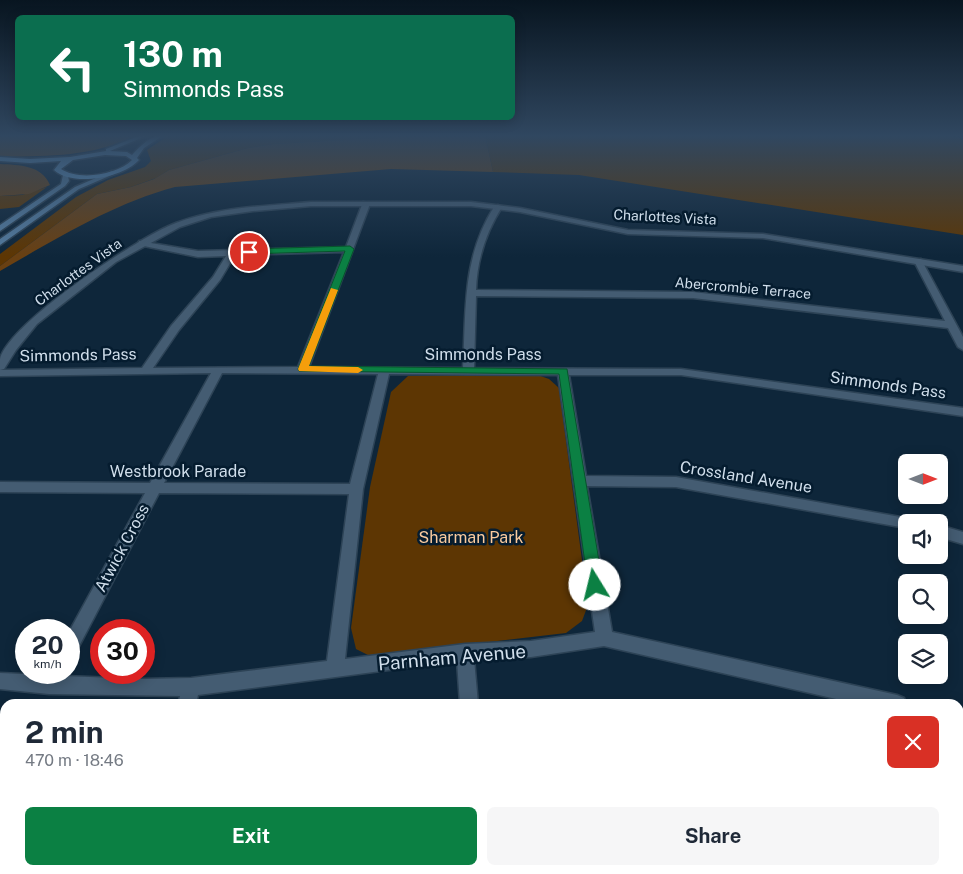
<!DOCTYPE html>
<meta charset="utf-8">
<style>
:root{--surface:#fff;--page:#f6f6f7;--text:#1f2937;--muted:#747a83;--accent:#0b8043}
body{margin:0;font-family:"Public Sans",sans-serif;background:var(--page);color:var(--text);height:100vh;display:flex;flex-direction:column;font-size:19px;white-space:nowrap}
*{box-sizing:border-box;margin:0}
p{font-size:16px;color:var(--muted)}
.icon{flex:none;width:28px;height:28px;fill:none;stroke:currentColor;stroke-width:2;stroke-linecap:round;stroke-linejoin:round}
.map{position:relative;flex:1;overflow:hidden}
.sheet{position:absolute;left:0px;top:699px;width:964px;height:176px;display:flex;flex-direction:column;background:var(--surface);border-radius:15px 15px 0 0;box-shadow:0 2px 12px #0003}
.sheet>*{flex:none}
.banner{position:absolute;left:15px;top:15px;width:500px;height:105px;border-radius:8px;box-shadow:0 2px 12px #0003;background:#0b6e4f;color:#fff;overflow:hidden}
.needle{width:32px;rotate:90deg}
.buttons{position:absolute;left:898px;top:454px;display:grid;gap:10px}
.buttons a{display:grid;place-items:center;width:50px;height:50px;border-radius:8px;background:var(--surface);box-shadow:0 2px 12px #0003;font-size:25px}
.speed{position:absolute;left:15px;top:619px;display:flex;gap:10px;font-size:25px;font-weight:700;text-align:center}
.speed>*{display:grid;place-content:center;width:65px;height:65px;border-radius:50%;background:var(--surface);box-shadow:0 2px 12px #0003;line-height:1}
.speed small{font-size:12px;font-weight:400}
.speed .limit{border:8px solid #d22;background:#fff;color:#111}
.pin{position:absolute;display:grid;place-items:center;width:42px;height:42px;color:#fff;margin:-21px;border:2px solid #fff;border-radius:50%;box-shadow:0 1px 5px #0007}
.me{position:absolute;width:55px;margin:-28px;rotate:351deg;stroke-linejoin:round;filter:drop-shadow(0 0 4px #0008)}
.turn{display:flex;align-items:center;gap:18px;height:105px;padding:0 25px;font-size:22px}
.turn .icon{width:65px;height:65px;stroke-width:2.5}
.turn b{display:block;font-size:35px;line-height:42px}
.round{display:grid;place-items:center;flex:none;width:52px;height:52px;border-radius:8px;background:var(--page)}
.summary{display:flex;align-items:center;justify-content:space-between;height:85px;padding:0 25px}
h1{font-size:30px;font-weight:700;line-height:38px}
.primary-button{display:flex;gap:10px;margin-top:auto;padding:10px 25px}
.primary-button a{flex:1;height:58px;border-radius:8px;background:var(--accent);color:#fff;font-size:20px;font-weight:700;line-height:58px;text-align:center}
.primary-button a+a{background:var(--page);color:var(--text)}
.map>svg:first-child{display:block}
.green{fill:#5d3603}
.forest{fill:#694012}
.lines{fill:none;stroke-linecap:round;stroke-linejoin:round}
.minor-casing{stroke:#2d4356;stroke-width:3}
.tertiary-casing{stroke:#2d4356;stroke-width:3}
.secondary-casing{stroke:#2d4356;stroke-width:3}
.primary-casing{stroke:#2d4356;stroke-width:3}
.minor{fill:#445c72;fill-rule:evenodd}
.tertiary{fill:#445c72;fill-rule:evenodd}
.secondary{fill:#547b9e;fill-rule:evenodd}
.primary{fill:#6093c0;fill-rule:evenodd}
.route{fill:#0b8043;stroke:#07532c}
.slow{fill:#f59e0b}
.labels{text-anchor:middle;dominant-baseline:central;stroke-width:5;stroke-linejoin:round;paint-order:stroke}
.far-street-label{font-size:14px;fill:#d0deeb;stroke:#051c2f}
.street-label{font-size:16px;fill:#d0deeb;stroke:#051c2f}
.park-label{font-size:16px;fill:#facb9f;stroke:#051c2f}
.near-street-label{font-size:19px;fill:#d0deeb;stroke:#051c2f}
</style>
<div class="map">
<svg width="963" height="874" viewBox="0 0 963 874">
<rect width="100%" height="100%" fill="#0e263a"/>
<!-- green -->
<g class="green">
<path d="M169 135H946L963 139V235L579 175 493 172 485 135H432L273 144 248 148 169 170 156 178 131 187 97 194 0 266V254L76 197 108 180 145 167 151 161 147 150Z"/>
<path d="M47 187 19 207 0 209V196L22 195Z"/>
<path d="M535 374 549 379 559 388 588 605 582 621 566 633 370 656 356 649 351 628 370 487 391 392 408 376Z"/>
</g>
<!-- forest -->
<g class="forest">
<path d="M0 135H139C87 158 54 155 0 157Z"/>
<path d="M432 135H485L493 172 391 169 175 187C112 204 56 239 0 271V266L97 194 131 187 154 179 169 170 248 148 273 144Z"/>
<path d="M0 164C19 165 42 165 50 185L29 194 0 196Z"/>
</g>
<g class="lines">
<!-- minor casing -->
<g class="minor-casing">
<g id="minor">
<path d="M363 202 370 204 309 367 463 368C466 310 462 258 494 207L498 205 502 207C486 232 477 260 476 290L693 292 945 321 914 261 921 259 963 337V350L958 347 948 328 693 298 476 296 474 368 681 369 963 408V416L681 375H569L586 476 676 477 906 518 911 519 913 522H906V528L676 487 587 486 612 632 897 695 904 698 906 704H858L604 646 531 657 474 659 478 704H460L457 661 198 695 196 704H178L180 696 49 694 0 689V673L45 675 46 672H65L63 676 143 679 191 678 327 661 349 494 159 493 75 654 69 656V632L145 493 0 492V482L150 483 211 373 0 376V370L142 368 171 326 213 277 226 256 198 257 139 245V241L198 251 346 247ZM344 252 298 367 153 368 179 330 220 280 235 255ZM222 373 378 374 350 484 164 483ZM389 374 558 375 595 632 531 641 465 644 345 659 363 489Z"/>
<path d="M939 525 963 532V544L939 537Z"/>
<path d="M959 709 963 710V728L959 727Z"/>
<path d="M142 870H164L163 874H141Z"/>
<rect x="475" y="870" width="22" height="4"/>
</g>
</g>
<!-- tertiary casing -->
<g class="tertiary-casing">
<path id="tertiary" d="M311 202H471L520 208 628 230 763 234 963 266V272L763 238 628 234 520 212 471 206H311L253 211 211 217 180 227 116 262 37 324 16 350 4 369 0 370C0 367 0 362 0 359 9 323 140 236 176 223 219 207 266 206 311 202Z"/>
</g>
<!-- secondary casing -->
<g class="secondary-casing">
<g id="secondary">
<path d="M112 171 115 173 114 174 79 189 0 245V239L75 187Z"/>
<path d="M63 175 68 176 69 181 65 186 0 231V225L61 184Z"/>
</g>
</g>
<!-- primary casing -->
<g class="primary-casing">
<path id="primary" d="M141 135H148L110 151 127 152 132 155C140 146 152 134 164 135L144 148 137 158 139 160C123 178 72 187 54 170L61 161 30 163 0 161V157L30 159 70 157 106 151V149ZM105 155 126 156 132 160C117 175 79 181 61 169L73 160Z"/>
</g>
<!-- minor -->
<use href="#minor" class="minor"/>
<!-- tertiary -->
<use href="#tertiary" class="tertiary"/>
<!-- secondary -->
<use href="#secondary" class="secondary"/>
<!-- primary -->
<use href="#primary" class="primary"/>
</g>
<!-- sky -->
<linearGradient id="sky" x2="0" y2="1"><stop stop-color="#081520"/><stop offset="0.53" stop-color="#304760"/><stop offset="1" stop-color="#304760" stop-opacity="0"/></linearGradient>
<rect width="963" height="257" fill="url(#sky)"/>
<!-- route -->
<path class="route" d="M350 246 354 249 309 366 567 369 603 585 600 589H590L588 585 559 374 299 371 298 369 345 251 249 254 245 252 249 249Z"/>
<!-- slow -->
<path class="slow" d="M331 288 338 290 309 366 358 367 363 370 358 373 299 371 298 369Z"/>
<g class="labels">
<!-- far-street labels -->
<g class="far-street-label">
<text transform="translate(665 217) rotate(3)">Charlottes Vista</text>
<text transform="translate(78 272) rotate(-36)">Charlottes Vista</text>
<text transform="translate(743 288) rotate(5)">Abercrombie Terrace</text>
</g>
<!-- street labels -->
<g class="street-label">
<text x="483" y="354">Simmonds Pass</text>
<text transform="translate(78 355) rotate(-1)">Simmonds Pass</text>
<text transform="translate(888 385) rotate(8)">Simmonds Pass</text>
<text x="178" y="471">Westbrook Parade</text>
<text transform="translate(746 477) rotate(9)">Crossland Avenue</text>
<text transform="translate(122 548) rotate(-62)">Atwick Cross</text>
</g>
<!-- park labels -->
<g class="park-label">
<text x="471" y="537">Sharman Park</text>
</g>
<!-- near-street labels -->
<g class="near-street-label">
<text transform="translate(452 657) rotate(-5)">Parnham Avenue</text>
</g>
</g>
</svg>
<div class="buttons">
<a><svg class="needle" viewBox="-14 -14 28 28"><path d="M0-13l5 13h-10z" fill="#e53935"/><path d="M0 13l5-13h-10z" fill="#747a83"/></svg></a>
<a><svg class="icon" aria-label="sound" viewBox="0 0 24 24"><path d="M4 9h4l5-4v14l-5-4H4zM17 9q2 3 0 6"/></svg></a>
<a><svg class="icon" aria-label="search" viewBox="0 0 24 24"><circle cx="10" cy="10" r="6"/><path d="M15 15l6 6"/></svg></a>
<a><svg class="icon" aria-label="layers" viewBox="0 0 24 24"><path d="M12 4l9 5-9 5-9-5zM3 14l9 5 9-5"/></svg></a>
</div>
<div class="speed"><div>20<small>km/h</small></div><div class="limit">30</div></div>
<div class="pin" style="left:249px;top:252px;background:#d93025"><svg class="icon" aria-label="arrive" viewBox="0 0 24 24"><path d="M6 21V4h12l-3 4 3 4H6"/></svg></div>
<svg class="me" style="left:595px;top:585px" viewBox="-20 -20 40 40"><circle r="19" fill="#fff"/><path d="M0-13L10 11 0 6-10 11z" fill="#0b8043"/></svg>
<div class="banner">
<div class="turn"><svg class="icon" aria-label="left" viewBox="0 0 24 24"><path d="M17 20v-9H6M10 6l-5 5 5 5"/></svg><div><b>130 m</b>Simmonds Pass</div></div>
</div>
<section class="sheet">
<div class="summary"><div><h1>2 min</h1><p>470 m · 18:46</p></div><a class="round" style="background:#d93025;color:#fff"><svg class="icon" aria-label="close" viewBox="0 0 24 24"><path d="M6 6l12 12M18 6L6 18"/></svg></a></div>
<div class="primary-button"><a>Exit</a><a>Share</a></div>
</section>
</div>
